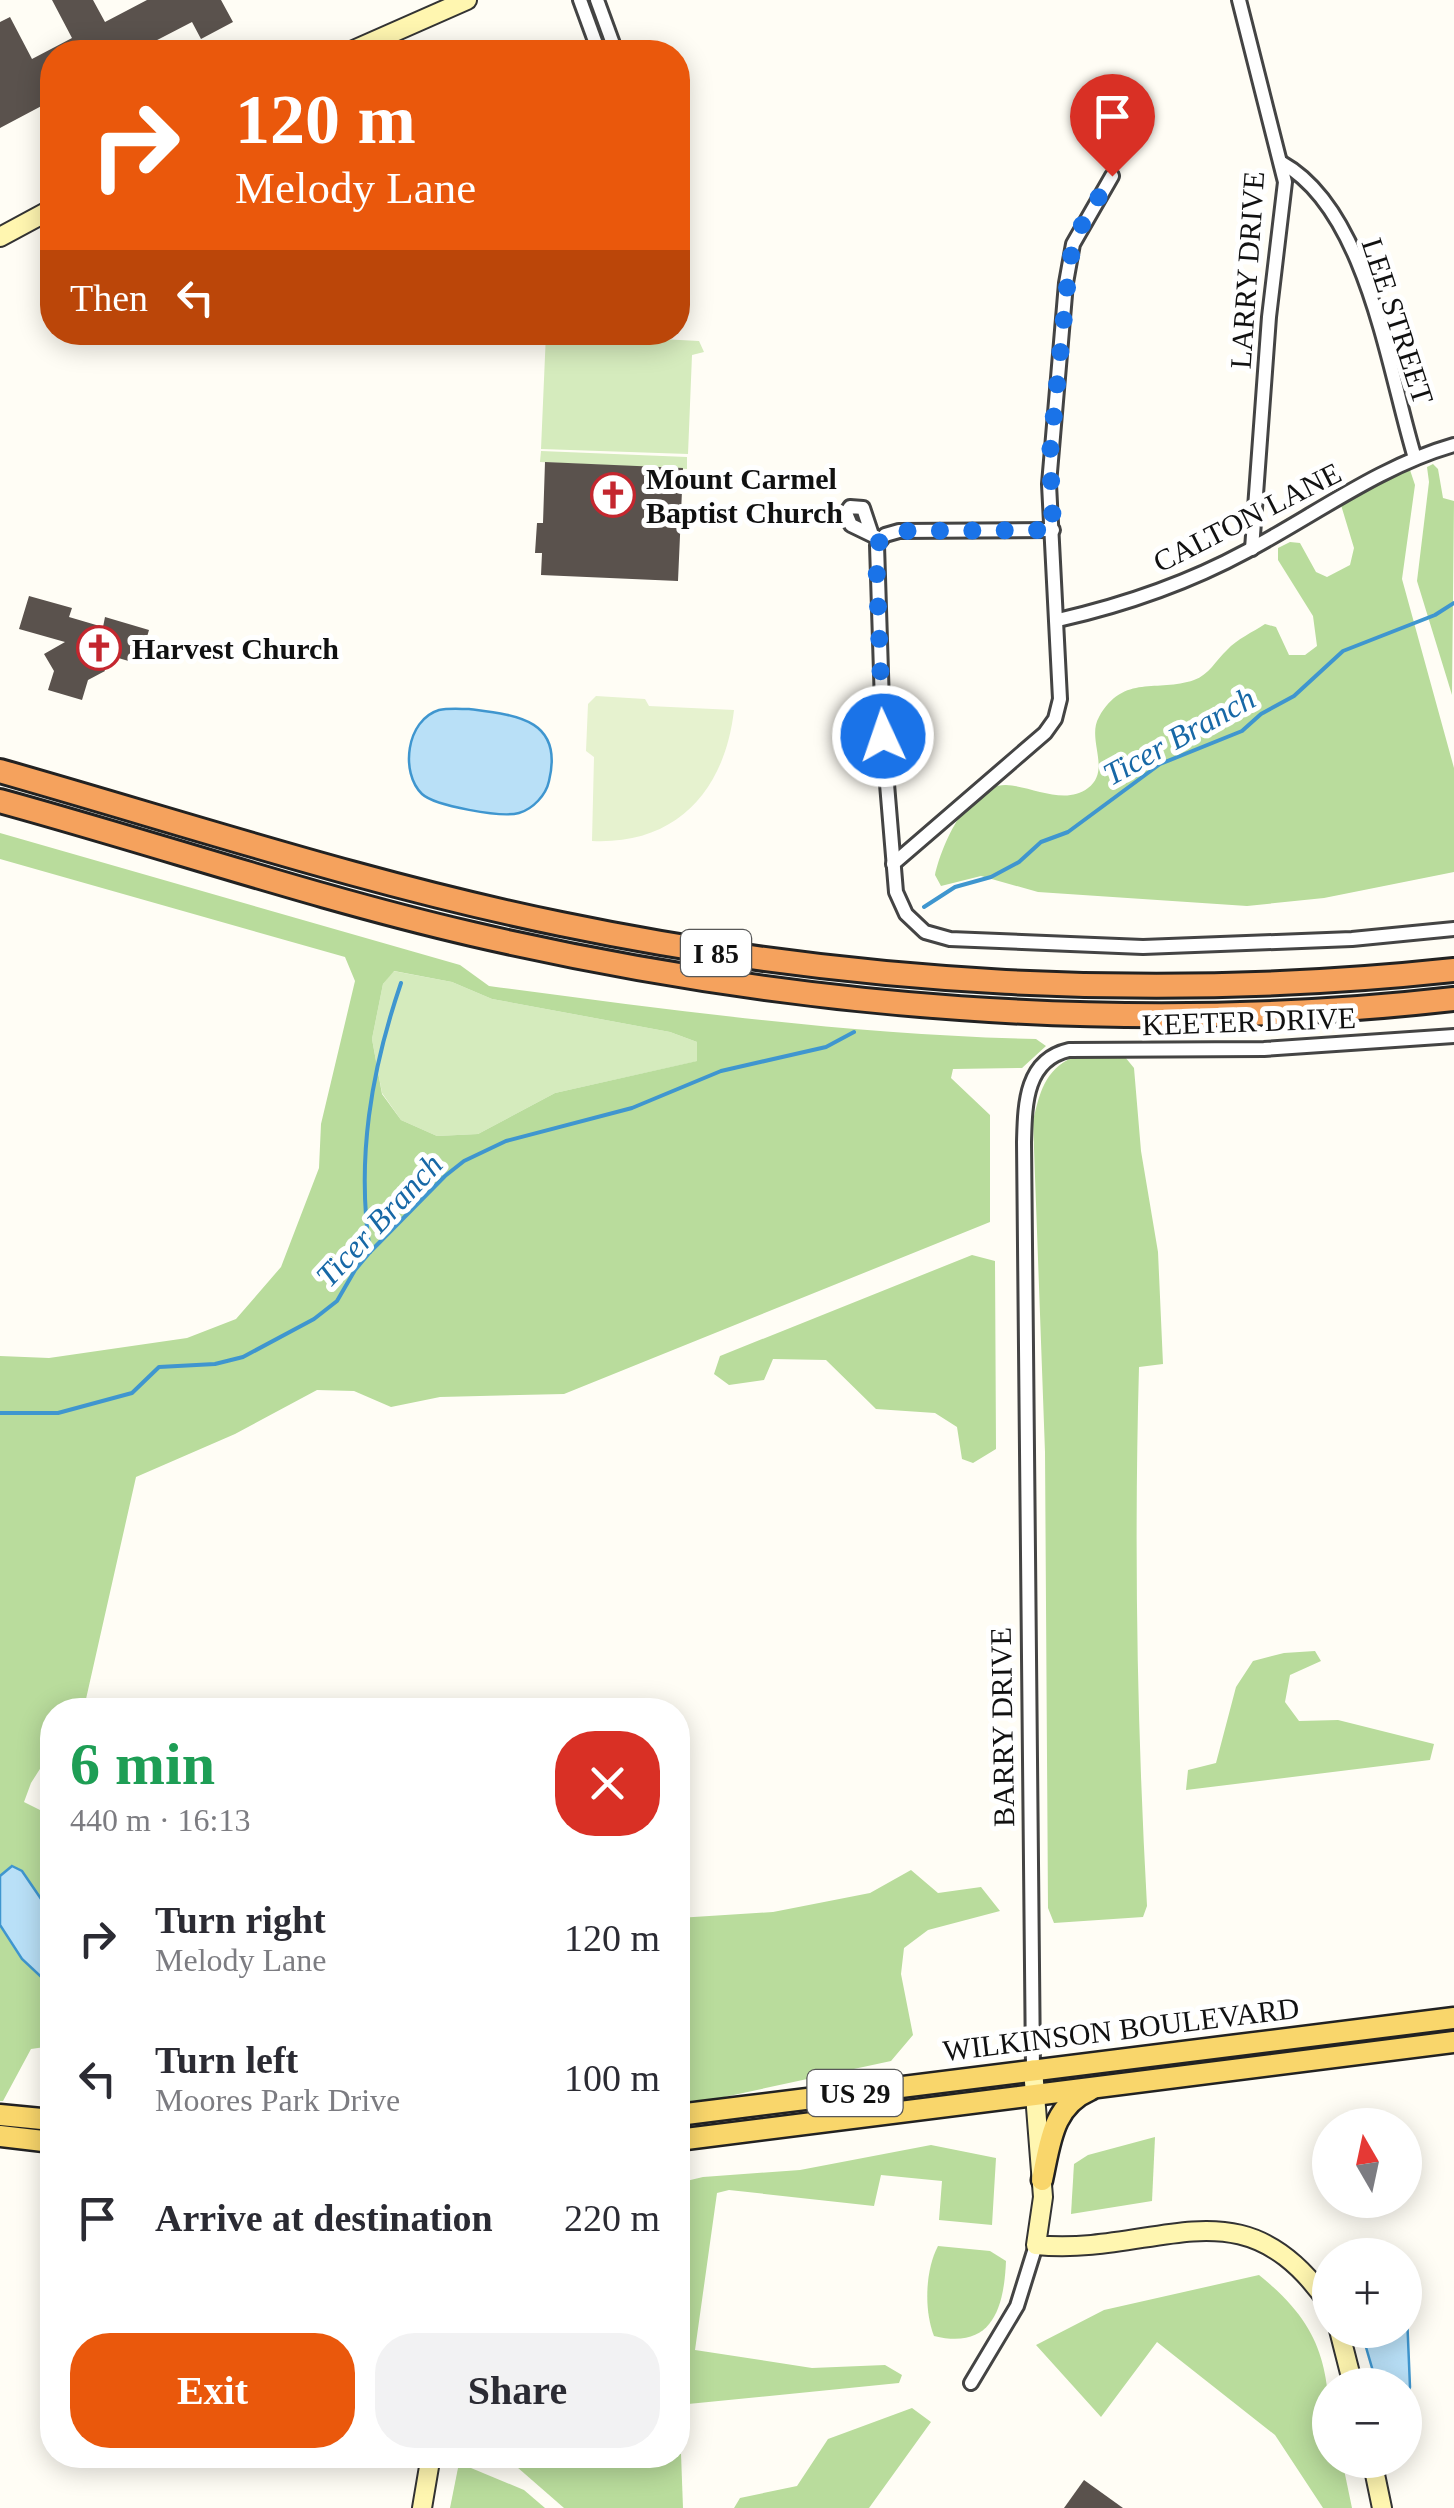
<!DOCTYPE html>
<meta charset="utf-8">
<style>
:root{--surface:#fff;--page:#f2f2f3;--text:#2b2b33;--muted:#7c7c81;--accent:#ea580c}
body{margin:0;font-family:Georgia,serif;background:var(--page);color:var(--text);height:100vh;display:flex;flex-direction:column;font-size:38px;white-space:nowrap}
*{box-sizing:border-box;margin:0}
p{font-size:32px;color:var(--muted)}
.icon{flex:none;width:55px;height:55px;fill:none;stroke:currentColor;stroke-width:2;stroke-linecap:round;stroke-linejoin:round}
.map{position:relative;flex:1;overflow:hidden}
.drawer{position:absolute;left:40px;top:1698px;width:650px;height:770px;display:flex;flex-direction:column;background:var(--surface);border-radius:40px;box-shadow:0 5px 25px #0003}
.drawer>*{flex:none}
.top-card{position:absolute;left:40px;top:40px;width:650px;height:305px;border-radius:40px;box-shadow:0 5px 25px #0003;background:#ea580c;color:#fff;overflow:hidden}
.needle{width:65px;rotate:351deg}
.controls{position:absolute;left:1312px;top:2108px;display:grid;gap:20px}
.controls a{display:grid;place-items:center;width:110px;height:110px;border-radius:50%;background:var(--surface);box-shadow:0 5px 25px #0003;font-size:50px}
.pin{position:absolute;display:grid;place-items:center;width:85px;height:85px;color:#fff;margin:-102px -42px;border-radius:50% 50% 50% 0;rotate:-45deg;box-shadow:0 0 10px #0007}
.pin .icon{rotate:45deg}
.me{position:absolute;width:110px;margin:-55px;rotate:357deg;stroke-linejoin:round;filter:drop-shadow(0 0 8px #0008)}
.turn{display:flex;align-items:center;gap:35px;height:210px;padding:0 30px;font-size:45px}
.turn .icon{width:130px;height:130px;stroke-width:2.5}
.turn b{display:block;font-size:70px;line-height:85px}
.then{display:flex;align-items:center;height:95px;padding:0 30px;background:#0003;gap:20px;font-size:38px}
.round{display:grid;place-items:center;flex:none;width:105px;height:105px;border-radius:40px;background:var(--page)}
.summary{display:flex;align-items:center;justify-content:space-between;height:170px;padding:0 30px}
h1{font-size:60px;font-weight:600;line-height:75px;color:#1e9e55}
.cta{display:flex;gap:20px;margin-top:auto;padding:20px 30px}
.cta a{flex:1;height:115px;border-radius:40px;background:var(--accent);color:#fff;font-size:40px;font-weight:600;line-height:115px;text-align:center}
.cta a+a{background:var(--page);color:var(--text)}
ul{padding:0;list-style:none}
li{display:flex;align-items:center;gap:30px;height:140px;padding:0 30px}
li div{flex:1}
li b{display:block;font-size:38px}
li em{font-style:normal}
.map>svg:first-child{display:block}
.green{fill:#d5ebbd}
.forest{fill:#b9dc9c;fill-rule:evenodd}
.pitch{fill:#e6f2cf}
.water{fill:#b9e0f7;stroke:#3f96cf;stroke-width:2.5}
.lines{fill:none;stroke-linecap:round;stroke-linejoin:round}
.stream{stroke:#3f96cf;stroke-width:4}
.building{fill:#5a524d}
.street-casing{stroke:#444;stroke-width:18}
.secondary-casing{stroke:#333;stroke-width:22}
.primary-casing{stroke:#222;stroke-width:25}
.highway-casing{stroke:#222;stroke-width:28}
.street{stroke:#fff;stroke-width:12}
.secondary{stroke:#fff6b0;stroke-width:18}
.primary{stroke:#f9d66b;stroke-width:20}
.highway{stroke:#f5a25d;stroke-width:22}
.route{stroke:#1a73e8;stroke-width:18;stroke-dasharray:0 32.4}
.labels{text-anchor:middle;dominant-baseline:central;stroke-width:10;stroke-linejoin:round;paint-order:stroke}
.shield{fill:#fff;stroke:#585858;stroke-width:2.5}
.shield-label{font-size:28px;font-weight:bold;fill:#111}
.street-label{font-size:30px;fill:#111;stroke:#fff}
.poi-label{font-size:30px;font-weight:bold;fill:#111;stroke:#fff;text-anchor:start}
.water-label{font-size:32px;font-style:italic;fill:#1768a6;stroke:#fff}
</style>
<div class="map">
<svg width="1454" height="2508" viewBox="0 0 1454 2508">
<rect width="100%" height="100%" fill="#fffdf5"/>
<!-- green -->
<g class="green">
<path d="M546 333 699 341 704 352 692 355 688 454 541 449Z"/>
<path d="M541 451 687 457V469L540 462Z"/>
<path d="M393 971 452 982 492 999 670 1032 697 1042 698 1061 555 1093 478 1134 437 1136 401 1120 382 1093 372 1039 383 984Z"/>
</g>
<!-- forest -->
<g class="forest">
<path d="M1433 464 1438 469 1443 498 1454 501 1452 695 1417 581 1429 482 1427 467Z"/>
<path d="M1409 467 1415 485 1402 579 1454 768V872L1324 898 1247 906 1038 892 981 876 941 886 935 875C942 844 968 784 1006 785 1031 786 1065 806 1088 788 1112 770 1086 739 1099 717 1124 673 1157 693 1194 680 1209 675 1216 660 1227 650 1237 639 1253 632 1265 624L1276 627 1289 655H1305L1317 646 1313 616 1278 560V548L1290 542 1300 543 1316 572 1327 577 1350 565 1354 548 1341 505Z"/>
<path d="M0 833 460 965 489 986C671 1010 852 1035 1036 1039L1046 1046 1022 1068 953 1069 951 1078 990 1115V1222L564 1394 440 1397 391 1407 354 1391 317 1390 235 1434 136 1477 86 1699 79 1710H52V1750L31 1783 24 1802 52 1816V2046L31 2049 3 2101H0V1356L49 1358 187 1338 236 1319 281 1267 319 1168 321 1124 355 981 345 957 0 859ZM394 971 452 982 492 999 670 1032 697 1042V1061L555 1093 478 1134 437 1136 401 1120 382 1094 372 1039 383 984Z"/>
<path d="M1073 1057H1125L1134 1068 1141 1151 1158 1252 1163 1364 1139 1367C1134 1547 1137 1726 1147 1906L1143 1917 1054 1923 1048 1908 1045 1452 1033 1121C1040 1092 1044 1071 1073 1057Z"/>
<path d="M972 1255 995 1261 996 1449 973 1463 962 1459 957 1427 935 1413 876 1409 826 1360 773 1359 764 1380 729 1385 714 1374 720 1356Z"/>
<path d="M1315 1651 1321 1661 1290 1675 1285 1702 1299 1721 1338 1720 1434 1744 1430 1760 1186 1790 1188 1770 1216 1763 1236 1687 1253 1661 1284 1653Z"/>
<path d="M911 1870 938 1893 981 1887 1000 1911 928 1930 904 1948 901 1974 913 2035 891 2061 715 2099 678 2102V1918L773 1912 870 1893Z"/>
<path d="M1155 2137 1152 2201 1071 2214 1074 2164 1088 2155Z"/>
<path d="M931 2145 996 2158 992 2225 939 2220 942 2181 881 2175 874 2206 729 2190 717 2193 695 2350 812 2368 885 2365 902 2375 899 2383 678 2405V2183L703 2177 800 2170Z"/>
<path d="M938 2246 990 2251 1006 2261C1004 2310 991 2350 934 2336 924 2311 925 2270 938 2246Z"/>
<path d="M1259 2275C1329 2331 1330 2376 1330 2460H1342L1352 2508H1323L1275 2435 1157 2342 1101 2417 1036 2345 1104 2310Z"/>
<path d="M912 2408 931 2422 869 2508H734L740 2498 797 2486 828 2439Z"/>
<path d="M681 2454 683 2508H564L517 2467 518 2455Z"/>
<path d="M459 2463 524 2490 545 2508H450Z"/>
</g>
<!-- pitch -->
<path class="pitch" d="M596 696 645 699 649 706 734 710C725 790 677 845 592 841L594 757 586 751 588 704Z"/>
<!-- water -->
<g class="water">
<path d="M469 709C516 715 564 719 549 781 546 795 533 809 519 813 502 818 435 806 422 794 400 773 406 720 439 710 448 708 460 709 469 709Z"/>
<path d="M12 1866 22 1871 52 1915V1987L22 1959 0 1925V1876Z"/>
<path d="M1406 2291 1410 2387 1405 2400V2385H1377L1361 2330H1405Z"/>
</g>
<g class="lines">
<!-- stream -->
<g class="stream">
<path d="M924 907 955 887 991 877 1019 862 1041 842 1068 832 1160 764 1242 731 1261 714 1294 696 1343 651 1435 615 1454 603"/>
<path d="M370 1252C356 1159 371 1071 401 983"/>
<path d="M0 1413H58L132 1393 159 1367 215 1364 243 1357 314 1319 337 1301 355 1270 370 1252 445 1176 464 1161 506 1141 632 1108 721 1071 826 1047 854 1032"/>
</g>
</g>
<!-- building -->
<g class="building">
<path d="M52 0H93L105 22 147 0H221L233 22 201 39 192 22 134 52H52V84L47 87 52 96 47 98 49 102 0 128V22L10 17 32 59 72 38Z"/>
<path d="M545 462 683 468 678 581 541 575 542 553H535L537 523H543Z"/>
<path d="M29 596 72 608 69 617 103 627 105 617 149 630 139 664 94 651 105 671 88 680 82 700 48 690 54 671 44 654 65 642 19 629Z"/>
<path d="M1084 2480 1123 2508H1064Z"/>
</g>
<g class="lines">
<!-- street casing -->
<g class="street-casing">
<g id="street">
<path d="M580 0 599 52"/>
<path d="M597 0 616 52"/>
<path d="M1239 0 1285 182 1269 317 1252 549"/>
<path d="M1282 163C1367 210 1388 370 1415 458"/>
<path d="M1053 530 899 531 885 535 877 545 883 736 896 892 906 914 925 932 950 939 1143 947 1352 939 1454 929"/>
<path d="M871 532 863 508 850 507 846 513 851 525 880 539"/>
<path d="M1058 620C1124 605 1188 583 1247 551 1315 515 1380 466 1454 445"/>
<path d="M893 864 1045 733 1055 719 1060 699 1049 484 1066 283 1073 244 1112 176"/>
<path d="M1033 2069 1024 1142C1025 1105 1025 1060 1069 1050L1264 1049 1454 1036"/>
<path d="M971 2383 1017 2306 1036 2245"/>
</g>
</g>
<!-- secondary casing -->
<g class="secondary-casing">
<g id="secondary">
<path d="M349 52 467 0"/>
<path d="M0 237 52 209"/>
<path d="M1033 2069 1043 2197 1036 2245C1158 2257 1242 2176 1330 2306"/>
<path d="M1339 2330 1353 2385"/>
<path d="M1372 2460 1382 2508"/>
<path d="M422 2508 431 2455"/>
</g>
</g>
<!-- primary casing -->
<g class="primary-casing">
<g id="primary">
<path d="M0 2115 52 2120"/>
<path d="M678 2115 1454 2018"/>
<path d="M0 2136 52 2142"/>
<path d="M678 2140 1454 2042"/>
<path d="M1042 2180C1050 2144 1052 2106 1090 2090"/>
</g>
</g>
<!-- highway casing -->
<g class="highway-casing">
<g id="highway">
<path d="M0 771C186 824 371 885 561 924 854 985 1156 1002 1454 970"/>
<path d="M0 801C157 844 313 897 472 934 791 1008 1128 1036 1454 999"/>
</g>
</g>
<!-- street -->
<use href="#street" class="street"/>
<!-- secondary -->
<use href="#secondary" class="secondary"/>
<!-- primary -->
<use href="#primary" class="primary"/>
<!-- highway -->
<use href="#highway" class="highway"/>
</g>
<g class="lines">
<!-- route -->
<path class="route" d="M883 736 876 554 880 539 899 531 1053 530 1050 453 1070 259 1083 222 1112 176"/>
</g>
<!-- icons -->
<defs>
<g id="church-ring" transform="scale(2.25)"><circle r="9.5" fill="#fff" stroke="#c4262e" stroke-width="1.5"/><path d="M-1.2-6h2.4v3.5h3.3v2.4h-3.3V6h-2.4V-.1h-3.3v-2.4h3.3Z" fill="#c4262e"/></g>
</defs>
<g fill-rule="evenodd">
<use href="#church-ring" x="613" y="495"/>
<use href="#church-ring" x="99" y="648"/>
</g>
<g class="labels">
<!-- shield labels -->
<g class="shield">
<rect x="681" y="930" width="70" height="46" rx="8"/>
<rect x="807.5" y="2070" width="95" height="46" rx="8"/>
</g>
<g class="shield-label">
<text x="716" y="953">I 85</text>
<text x="855" y="2093">US 29</text>
</g>
<!-- street labels -->
<g class="street-label">
<text transform="translate(1247 270) rotate(-86)">LARRY DRIVE</text>
<text transform="translate(1398 321) rotate(72)">LEE STREET</text>
<text transform="translate(1247 517) rotate(-27)">CALTON LANE</text>
<text transform="translate(1249 1021) rotate(-2)">KEETER DRIVE</text>
<text transform="translate(1002 1727) rotate(-91)">BARRY DRIVE</text>
<text transform="translate(1121 2029) rotate(-7)">WILKINSON BOULEVARD</text>
</g>
<!-- poi labels -->
<g class="poi-label">
<text x="646" y="478">Mount Carmel<tspan x="646" dy="34">Baptist Church</tspan></text>
<text x="132" y="648">Harvest Church</text>
</g>
<!-- water labels -->
<g class="water-label">
<text transform="translate(1179 736) rotate(-29)">Ticer Branch</text>
<text transform="translate(379 1220) rotate(-47)">Ticer Branch</text>
</g>
</g>
</svg>
<div class="controls">
<a><svg class="needle" viewBox="-14 -14 28 28"><path d="M0-13l5 13h-10z" fill="#e53935"/><path d="M0 13l5-13h-10z" fill="#7c7c81"/></svg></a>
<a>+</a>
<a>−</a>
</div>
<div class="pin" style="left:1112px;top:176px;background:#d93025"><svg class="icon" aria-label="arrive" viewBox="0 0 24 24"><path d="M6 21V4h12l-3 4 3 4H6"/></svg></div>
<svg class="me" style="left:883px;top:736px" viewBox="-20 -20 40 40"><circle r="17" fill="#1a73e8" stroke="#fff" stroke-width="3"/><path d="M0-11L8 9 0 5-8 9z" fill="#fff"/></svg>
<div class="top-card">
<div class="turn"><svg class="icon" aria-label="right" viewBox="0 0 24 24"><path d="M7 20v-9h11M14 6l5 5-5 5"/></svg><div><b>120 m</b>Melody Lane</div></div>
<div class="then">Then<svg class="icon" aria-label="left" viewBox="0 0 24 24"><path d="M17 20v-9H6M10 6l-5 5 5 5"/></svg></div>
</div>
<section class="drawer">
<div class="summary"><div><h1>6 min</h1><p>440 m · 16:13</p></div><a class="round" style="background:#d93025;color:#fff"><svg class="icon" aria-label="close" viewBox="0 0 24 24"><path d="M6 6l12 12M18 6L6 18"/></svg></a></div>
<ul>
<li><svg class="icon" aria-label="right" viewBox="0 0 24 24"><path d="M7 20v-9h11M14 6l5 5-5 5"/></svg><div><b>Turn right</b><p>Melody Lane</p></div><em>120 m</em></li>
<li><svg class="icon" aria-label="left" viewBox="0 0 24 24"><path d="M17 20v-9H6M10 6l-5 5 5 5"/></svg><div><b>Turn left</b><p>Moores Park Drive</p></div><em>100 m</em></li>
<li><svg class="icon" aria-label="arrive" viewBox="0 0 24 24"><path d="M6 21V4h12l-3 4 3 4H6"/></svg><div><b>Arrive at destination</b></div><em>220 m</em></li>
</ul>
<div class="cta"><a>Exit</a><a>Share</a></div>
</section>
</div>
